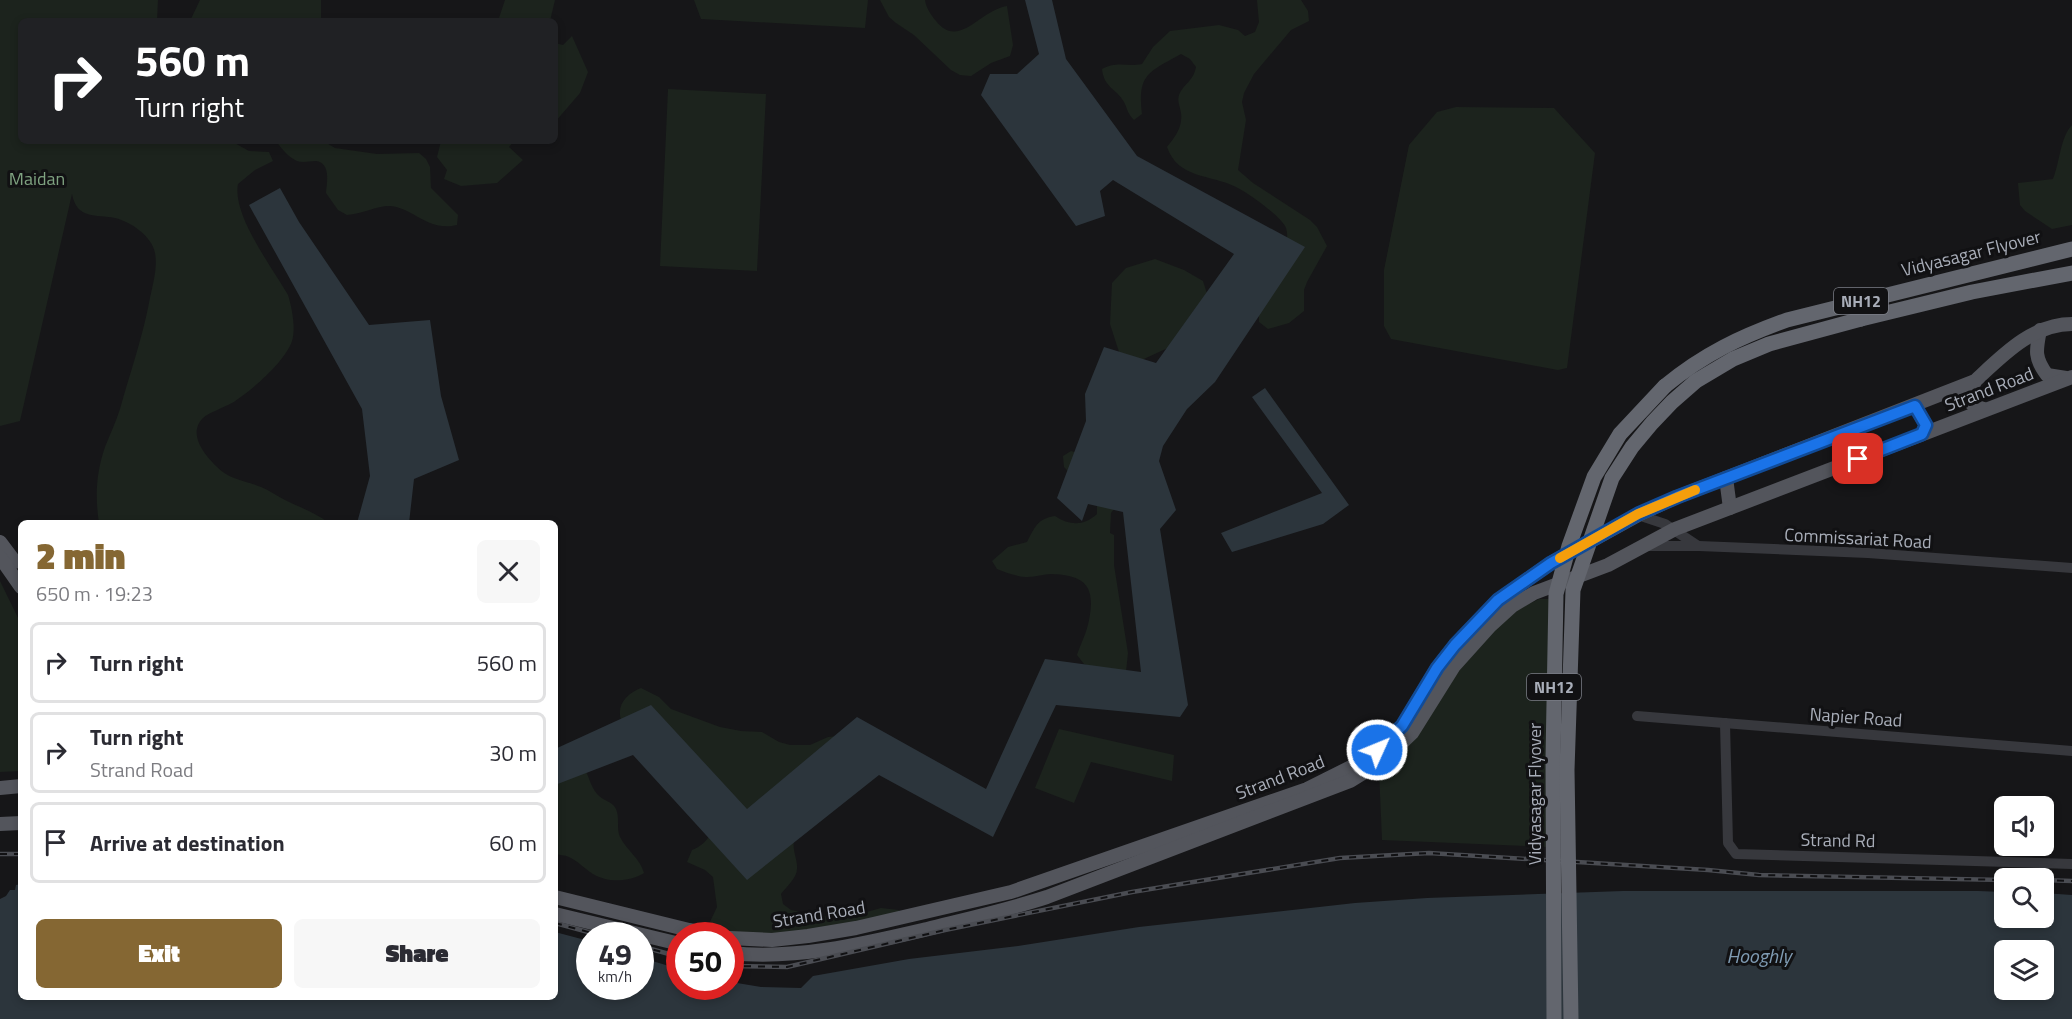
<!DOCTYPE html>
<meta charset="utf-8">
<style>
:root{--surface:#fff;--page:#f7f7f7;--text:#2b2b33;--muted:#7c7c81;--line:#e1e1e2;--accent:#856733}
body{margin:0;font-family:"Titillium Web",sans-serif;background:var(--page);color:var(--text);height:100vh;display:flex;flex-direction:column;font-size:22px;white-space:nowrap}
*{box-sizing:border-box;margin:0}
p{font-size:20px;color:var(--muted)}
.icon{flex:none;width:33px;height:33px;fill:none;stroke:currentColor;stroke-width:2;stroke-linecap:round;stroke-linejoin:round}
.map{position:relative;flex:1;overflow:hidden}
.sheet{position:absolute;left:18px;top:520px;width:540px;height:480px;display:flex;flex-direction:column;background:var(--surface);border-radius:9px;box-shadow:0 3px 9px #0003}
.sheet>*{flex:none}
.guide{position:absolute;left:18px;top:18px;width:540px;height:126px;border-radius:9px;box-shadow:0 3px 9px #0003;background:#202124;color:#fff;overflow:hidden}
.fabs{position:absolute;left:1994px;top:796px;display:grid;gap:12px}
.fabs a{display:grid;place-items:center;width:60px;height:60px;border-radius:9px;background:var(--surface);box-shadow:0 3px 9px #0003;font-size:30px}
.speed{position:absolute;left:576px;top:922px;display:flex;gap:12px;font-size:30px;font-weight:700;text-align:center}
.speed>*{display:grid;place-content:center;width:78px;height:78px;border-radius:50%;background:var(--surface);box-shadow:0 3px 9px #0003;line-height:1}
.speed small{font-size:15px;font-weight:400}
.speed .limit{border:9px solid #d22;background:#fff;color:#111}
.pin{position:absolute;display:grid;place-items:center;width:51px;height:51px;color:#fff;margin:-26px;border-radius:12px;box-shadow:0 3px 9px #0006}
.me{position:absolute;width:66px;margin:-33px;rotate:46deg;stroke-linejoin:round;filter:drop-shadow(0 0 4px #0008)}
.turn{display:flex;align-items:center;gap:21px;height:126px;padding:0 18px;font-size:27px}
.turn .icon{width:78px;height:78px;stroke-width:2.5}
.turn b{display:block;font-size:42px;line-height:51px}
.round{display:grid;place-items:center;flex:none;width:63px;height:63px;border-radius:9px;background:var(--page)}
.head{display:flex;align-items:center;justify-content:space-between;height:102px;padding:0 18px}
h1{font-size:36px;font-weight:800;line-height:45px;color:var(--accent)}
.action{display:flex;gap:12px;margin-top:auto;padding:12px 18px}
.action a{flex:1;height:69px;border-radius:9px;background:var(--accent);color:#fff;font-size:24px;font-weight:800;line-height:69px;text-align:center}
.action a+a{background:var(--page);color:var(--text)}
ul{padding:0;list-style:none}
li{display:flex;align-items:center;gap:18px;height:81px;margin:0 12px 9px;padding:0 6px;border:3px solid var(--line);border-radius:9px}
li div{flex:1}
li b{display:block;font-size:22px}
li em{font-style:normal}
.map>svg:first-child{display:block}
.green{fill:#1c231d}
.water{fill:#2c353c;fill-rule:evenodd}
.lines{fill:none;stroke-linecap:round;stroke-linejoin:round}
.minor{stroke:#37383d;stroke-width:10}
.major{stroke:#53555c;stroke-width:14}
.highway{stroke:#63666e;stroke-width:15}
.rail-casing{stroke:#4a4c52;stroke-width:4.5}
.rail{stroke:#111113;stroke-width:2;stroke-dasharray:7;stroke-linecap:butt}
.highway-bridge{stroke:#63666e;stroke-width:15}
.route-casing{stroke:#114b97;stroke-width:15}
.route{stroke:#1a73e8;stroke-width:10}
.slow{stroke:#f59e0b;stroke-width:10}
.labels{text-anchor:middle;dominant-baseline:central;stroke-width:6;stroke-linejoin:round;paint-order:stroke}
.shield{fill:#111113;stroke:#7b7e86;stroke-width:1.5}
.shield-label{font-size:16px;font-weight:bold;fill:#a8adb8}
.park-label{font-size:18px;fill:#7fa381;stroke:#111113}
.street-label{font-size:18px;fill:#a8adb8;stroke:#111113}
.water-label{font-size:20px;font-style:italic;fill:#7f9bb3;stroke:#111113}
</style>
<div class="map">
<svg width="2072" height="1019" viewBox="0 0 2072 1019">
<rect width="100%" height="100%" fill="#161618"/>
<!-- green -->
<g class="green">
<path d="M0 0H158L157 21H21V141H231L249 151 269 152 273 161 255 170 238 184C232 215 272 267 288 295 292 308 296 328 292 341 285 362 250 392 232 403 223 408 210 412 203 418 187 434 205 455 216 466 229 480 244 480 261 487 269 490 277 496 285 500 301 508 314 512 329 523H99C95 497 96 473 105 447 110 434 116 422 120 409 130 373 142 339 149 303 152 287 158 268 155 253 152 236 131 222 115 218 96 214 77 220 72 194L20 421 0 426Z"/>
<path d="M200 0H321V21H190Z"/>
<path d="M505 0H555L550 21H498Z"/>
<path d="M694 0H868L865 28 701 19Z"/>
<path d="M880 0H925C926 8 931 15 936 21 959 50 980 10 1007 6L1013 45 1010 56 991 63 971 76 960 75 951 70 914 35 896 23 889 17Z"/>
<path d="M1257 0H1301L1308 11 1309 21 1291 30 1254 74 1244 93 1242 102 1246 120 1238 170 1253 183 1310 220 1317 227 1327 246 1307 282 1304 290V311L1289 323 1268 329 1259 322V312L1286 246C1287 240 1288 234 1286 228 1281 216 1248 193 1236 187 1210 174 1178 179 1167 147 1175 137 1183 127 1181 113 1180 106 1177 102 1179 95 1184 83 1193 82 1196 67L1190 59 1181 54C1149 72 1137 74 1142 114L1134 120C1127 113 1128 110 1124 102 1116 88 1104 88 1102 69 1117 61 1126 67 1142 64L1153 47 1170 31 1219 25 1238 30 1245 36 1255 32 1259 22Z"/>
<path d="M572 36 588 72 580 93 555 122V43L563 45Z"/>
<path d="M668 89 766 94 757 271 660 266Z"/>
<path d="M1456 107 1554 108 1595 153 1567 368 1558 370 1391 339 1384 326V270L1409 145 1437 112Z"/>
<path d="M2072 125V225L2052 229 2025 211 2020 205 2018 183 2053 179C2060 162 2060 138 2072 125Z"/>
<path d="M276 141H323L335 148 377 154 419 153 426 159 430 167 431 188 458 215 457 225C427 232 413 207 389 206 377 206 361 214 347 215L338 210 326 193C327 183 331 163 316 161 309 161 303 163 297 161 288 157 282 149 276 141Z"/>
<path d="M441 141H514L509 147 523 160 497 183 461 186 444 179 447 170 437 157Z"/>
<path d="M1155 259 1184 270 1203 281 1209 300 1172 346 1133 364 1119 352 1110 324 1112 283 1126 268Z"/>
<path d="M1071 451 1119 467 1117 505 1111 513 1110 533 1114 535V565L1128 653 1126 672 1116 676 1084 664 1077 655C1081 643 1087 632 1089 620 1096 586 1085 575 1051 574 1044 574 1036 577 1028 577 1018 577 1007 573 997 569L992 561 1008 547 1027 542C1035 527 1037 519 1055 516 1070 526 1084 526 1097 514V504L1092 495 1064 467 1063 456Z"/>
<path d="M0 581 21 624V771L0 772Z"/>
<path d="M1539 599H1550L1548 847 1382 840 1379 770 1449 685 1487 632 1516 610Z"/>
<path d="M641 688 659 697 671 709 720 727 741 731 762 732 779 742 790 745H810L828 737 849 735 794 839C792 852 798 860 797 869 797 878 786 887 781 894L783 904 791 910 821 916 863 913 881 908 899 910 903 920 799 939 716 932 708 926 717 907 713 877 705 870 687 862 692 850C702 846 707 841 712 831 693 810 675 789 656 768 644 754 625 738 621 720 616 704 628 693 641 688Z"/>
<path d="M1059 729 1174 755 1172 781 1091 762 1074 803 1035 788Z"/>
<path d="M555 765H582C589 774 590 786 597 794 603 801 612 801 616 809 620 818 616 829 620 837 627 851 640 858 644 873 629 882 608 883 593 874 585 869 578 861 569 857 565 855 559 855 555 854Z"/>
</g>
<!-- water -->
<g class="water">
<path d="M1025 0H1052L1066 59 1137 156 1305 247 1215 382 1187 409 1163 446 1159 461 1176 510 1160 529 1188 705 1180 717 1056 705 993 837 879 775 747 880 633 755 555 785V749L651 705 747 809 857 717 986 789 1045 659 1141 672 1123 512 1088 504 1082 521 1057 498 1086 421 1085 394 1104 347 1156 363 1234 254 1113 180 1100 191 1105 216 1076 226 981 95 990 74H1017L1039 54Z"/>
<path d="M280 188 299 222 369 325 430 320 441 396 459 460 414 479 409 523H357L370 476 362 409 249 205Z"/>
<path d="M1265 388 1349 505 1323 524 1232 552 1221 533 1322 493 1252 397Z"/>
<path d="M21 884V998H555V932L589 941 590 987H640L641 955 649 960 679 969 680 987H730L731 982 761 987 801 988 813 976 909 959 1018 946 1139 927 1355 903 1427 898 1623 891H1978L2004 892V918H2043V893L2072 895V1019H0V899L6 896 10 890H15L16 885ZM2004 951H2043V990H2004Z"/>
</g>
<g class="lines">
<!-- minor -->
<g class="minor">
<path d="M1638 515 1665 524 1698 546"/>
<path d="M1644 546H1699L1868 553 2072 568"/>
<path d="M1637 716 2072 751"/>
<path d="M1725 723 1728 843 1736 854 2072 864"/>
</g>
<!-- major -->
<g class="major">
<path d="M2040 330C2036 350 2034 358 2047 375L2066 378"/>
<path d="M1975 381C1969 397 1964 405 1984 409"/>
<path d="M1915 406 1926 425 1922 434"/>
<path d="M1726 478 1730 508"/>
<path d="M0 542 15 562"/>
<path d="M0 557 21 587"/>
<path d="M0 788 21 786"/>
<path d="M0 824 21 823"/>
<path d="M555 897 689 930 722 936"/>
<path d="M555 914 680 944"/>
<path d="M730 938 772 940 808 936 856 928 1011 892 1307 789 1351 767 1377 750 1402 726 1437 668 1455 645 1498 600 1551 563 1638 515 1677 497 1975 381C2002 356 2032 324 2072 324"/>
<path d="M730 953C796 960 863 944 927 929 967 919 1007 910 1047 897L1350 781 1384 760 1412 733 1454 666 1490 626 1512 606 1534 593 1608 565 1675 529 2072 377"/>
</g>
<!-- highway -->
<g class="highway">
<path d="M1861 319 1972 292 2072 273"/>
<path d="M1665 386C1704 354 1740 337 1787 320L2072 249"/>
</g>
<!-- rail casing -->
<g class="rail-casing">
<g id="rail">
<path d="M0 854H21"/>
<path d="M2043 880 2072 881"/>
<path d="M555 923 603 936"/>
<path d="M640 946 680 957"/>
<path d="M730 966 787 967 945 930 1132 892 1340 858 1429 853 1708 870 1759 875 2004 880"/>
</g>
</g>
<!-- rail -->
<use href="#rail" class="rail"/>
<!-- highway-bridge -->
<g class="highway-bridge">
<path d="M1554 1019 1553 758 1556 594 1569 546 1594 477 1620 434 1665 386"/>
<path d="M1571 1019 1567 770 1573 590 1612 478 1632 447 1652 423 1672 402 1696 381 1733 359 1769 344 1861 319"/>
</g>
</g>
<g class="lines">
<!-- route casing -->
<g class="route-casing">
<path id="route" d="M1377 750 1402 726 1437 668 1455 645 1498 600 1551 563 1638 514 1677 497 1915 406 1926 425 1922 434 1858 459"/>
</g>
<!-- route -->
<use href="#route" class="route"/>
<!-- slow -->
<path class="slow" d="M1560 558 1638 514 1695 490"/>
</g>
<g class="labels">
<!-- shield labels -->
<g class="shield">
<rect x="1834" y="288" width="54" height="26" rx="4.5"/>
<rect x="1527" y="674" width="54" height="26" rx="4.5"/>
</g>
<g class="shield-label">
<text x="1861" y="301">NH12</text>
<text x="1554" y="687">NH12</text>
</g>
<!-- park labels -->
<g class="park-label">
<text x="37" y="178">Maidan</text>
</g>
<!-- street labels -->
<g class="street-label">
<text transform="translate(1971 253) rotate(-14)">Vidyasagar Flyover</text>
<text transform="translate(1989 389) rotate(-21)">Strand Road</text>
<text transform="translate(1858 538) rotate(3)">Commissariat Road</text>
<text transform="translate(1856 717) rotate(4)">Napier Road</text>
<text transform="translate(1280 777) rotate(-21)">Strand Road</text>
<text transform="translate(1534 794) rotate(-90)">Vidyasagar Flyover</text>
<text transform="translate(1838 840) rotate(1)">Strand Rd</text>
<text transform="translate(819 914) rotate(-9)">Strand Road</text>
</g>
<!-- water labels -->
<g class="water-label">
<text x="1759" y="955">Hooghly</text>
</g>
</g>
</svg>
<div class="fabs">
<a><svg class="icon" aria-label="sound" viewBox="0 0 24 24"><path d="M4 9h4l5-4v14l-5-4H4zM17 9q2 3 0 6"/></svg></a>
<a><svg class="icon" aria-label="search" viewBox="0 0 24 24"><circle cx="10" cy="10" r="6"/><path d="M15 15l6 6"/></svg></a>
<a><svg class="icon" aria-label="layers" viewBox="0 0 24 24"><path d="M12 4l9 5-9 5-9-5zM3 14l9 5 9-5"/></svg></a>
</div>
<div class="speed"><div>49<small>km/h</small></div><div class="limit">50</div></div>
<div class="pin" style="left:1858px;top:459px;background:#d93025"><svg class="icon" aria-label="arrive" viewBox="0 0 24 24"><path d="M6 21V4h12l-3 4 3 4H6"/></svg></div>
<svg class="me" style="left:1377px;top:750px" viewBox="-20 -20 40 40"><circle r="17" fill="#1a73e8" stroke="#fff" stroke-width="3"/><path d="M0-11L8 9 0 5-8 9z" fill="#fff"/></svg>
<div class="guide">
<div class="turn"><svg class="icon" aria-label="right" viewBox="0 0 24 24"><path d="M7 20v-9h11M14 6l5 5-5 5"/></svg><div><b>560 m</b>Turn right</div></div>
</div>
<section class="sheet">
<div class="head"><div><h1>2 min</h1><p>650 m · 19:23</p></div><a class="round"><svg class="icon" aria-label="close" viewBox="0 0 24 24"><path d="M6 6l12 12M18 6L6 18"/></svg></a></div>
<ul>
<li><svg class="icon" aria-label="right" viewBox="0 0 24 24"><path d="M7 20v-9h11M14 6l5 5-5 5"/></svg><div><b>Turn right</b></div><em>560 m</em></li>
<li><svg class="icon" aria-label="right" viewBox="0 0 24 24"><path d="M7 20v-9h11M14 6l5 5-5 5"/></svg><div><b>Turn right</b><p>Strand Road</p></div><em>30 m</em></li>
<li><svg class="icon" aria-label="arrive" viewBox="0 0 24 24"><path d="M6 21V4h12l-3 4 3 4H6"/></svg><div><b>Arrive at destination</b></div><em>60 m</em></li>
</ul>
<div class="action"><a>Exit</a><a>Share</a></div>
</section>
</div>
